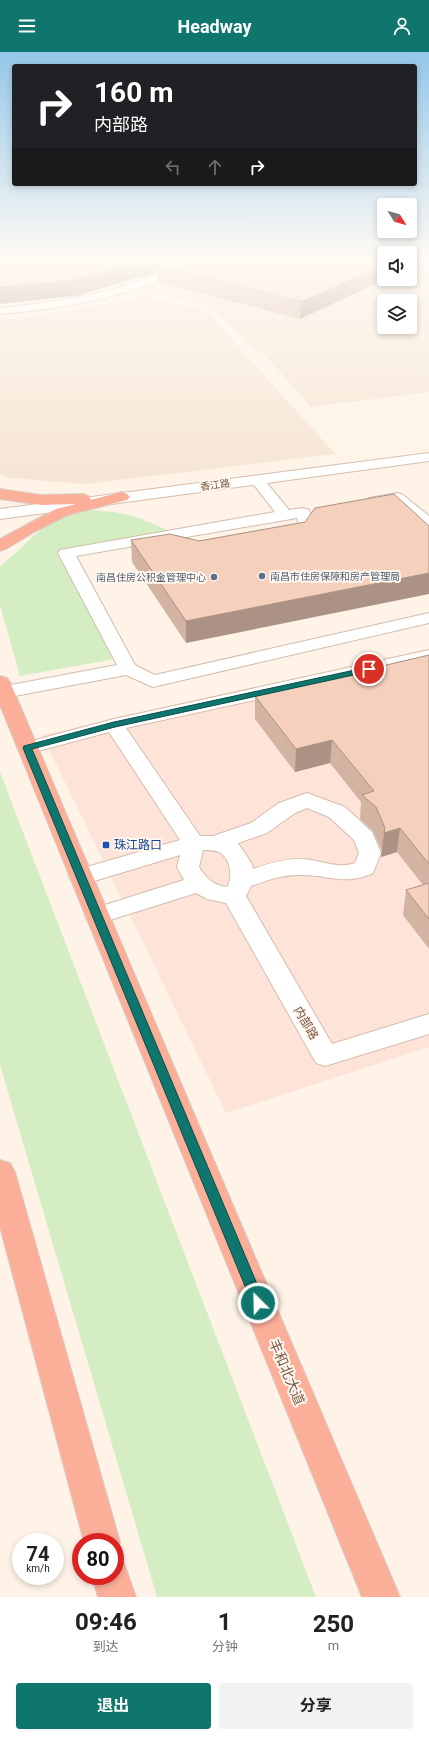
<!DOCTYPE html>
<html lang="zh">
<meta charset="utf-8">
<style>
:root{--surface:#fff;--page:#f2f2f2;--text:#202124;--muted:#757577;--accent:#0f766e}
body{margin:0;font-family:Roboto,"Noto Sans SC",sans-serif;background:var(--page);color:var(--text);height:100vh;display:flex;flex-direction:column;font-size:15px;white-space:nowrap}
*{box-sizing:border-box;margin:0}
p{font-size:13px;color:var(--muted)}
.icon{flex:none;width:22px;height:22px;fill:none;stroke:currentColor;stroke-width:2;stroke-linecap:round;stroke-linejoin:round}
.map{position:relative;height:1545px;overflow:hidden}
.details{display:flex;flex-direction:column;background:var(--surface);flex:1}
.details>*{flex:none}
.banner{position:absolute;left:12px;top:12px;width:405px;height:122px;border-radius:4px;box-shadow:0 2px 6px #0003;background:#202124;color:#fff;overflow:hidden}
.needle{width:26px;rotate:127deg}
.controls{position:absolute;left:377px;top:146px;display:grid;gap:8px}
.controls a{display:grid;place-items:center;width:40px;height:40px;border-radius:4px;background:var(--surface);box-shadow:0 2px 6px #0003;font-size:20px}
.speed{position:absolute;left:12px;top:1481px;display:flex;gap:8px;font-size:20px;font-weight:700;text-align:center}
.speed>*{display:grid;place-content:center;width:52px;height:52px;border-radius:50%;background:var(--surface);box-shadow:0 2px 6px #0003;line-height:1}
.speed small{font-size:10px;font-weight:400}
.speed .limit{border:6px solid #d22;background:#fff;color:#111}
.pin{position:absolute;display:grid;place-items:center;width:34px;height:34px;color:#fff;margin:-17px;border:2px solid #fff;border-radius:50%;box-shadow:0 1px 4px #0007}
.me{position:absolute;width:44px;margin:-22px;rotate:337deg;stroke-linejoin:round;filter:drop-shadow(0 0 3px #0008)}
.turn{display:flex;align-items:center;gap:14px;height:84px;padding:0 16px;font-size:18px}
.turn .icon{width:52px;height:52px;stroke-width:2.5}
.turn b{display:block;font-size:28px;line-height:34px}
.lanes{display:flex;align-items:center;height:38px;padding:0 16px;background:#0003;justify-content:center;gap:20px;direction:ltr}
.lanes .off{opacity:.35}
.eta{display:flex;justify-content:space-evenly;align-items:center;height:68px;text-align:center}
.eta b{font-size:24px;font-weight:700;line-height:28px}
.primary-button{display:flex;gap:8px;margin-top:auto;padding:8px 16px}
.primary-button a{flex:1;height:46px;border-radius:4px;background:var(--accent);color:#fff;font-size:16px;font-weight:700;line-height:46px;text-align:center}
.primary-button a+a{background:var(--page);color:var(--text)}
header{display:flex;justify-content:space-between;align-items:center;height:52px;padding:0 16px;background:var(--accent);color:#fff;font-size:18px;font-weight:700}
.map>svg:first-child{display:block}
.residential{fill:#f6e5d4;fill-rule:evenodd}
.commercial{fill:#fee3d9}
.green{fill:#d5edc3}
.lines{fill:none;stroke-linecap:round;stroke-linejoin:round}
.street-casing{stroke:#d3bdad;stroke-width:2}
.secondary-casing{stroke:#d6bcaa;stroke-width:2}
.highway-casing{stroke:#d9d0cc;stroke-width:2}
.street{fill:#fff;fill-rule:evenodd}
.secondary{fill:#fff;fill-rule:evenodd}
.highway{fill:#fbaf99;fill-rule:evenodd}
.wall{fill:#d3b3a2}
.shaded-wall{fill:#ac9284}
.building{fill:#f5d0bc;stroke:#ac9284}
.route{fill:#0f766e;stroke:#0a4d48}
.service-dot{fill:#5c6f8a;stroke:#fff7ed;stroke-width:1.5}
.transit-dot{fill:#1a4fb4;stroke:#fff7ed;stroke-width:1.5}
.labels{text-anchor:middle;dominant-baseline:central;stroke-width:4;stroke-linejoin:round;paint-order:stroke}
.far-street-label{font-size:10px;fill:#795848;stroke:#fff7ed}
.far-service-label{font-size:10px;fill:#4e5e75;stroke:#fff7ed;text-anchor:start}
.transit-label{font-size:12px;fill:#164399;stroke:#fff7ed;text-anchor:start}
.street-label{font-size:12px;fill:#795848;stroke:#fff7ed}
.near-street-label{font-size:14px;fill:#795848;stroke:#fff7ed}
</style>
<header><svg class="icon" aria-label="menu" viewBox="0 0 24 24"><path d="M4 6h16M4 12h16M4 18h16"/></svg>Headway<svg class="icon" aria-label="person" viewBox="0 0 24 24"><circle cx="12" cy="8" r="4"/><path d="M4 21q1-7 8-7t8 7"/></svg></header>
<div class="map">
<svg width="429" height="1545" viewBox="0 0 429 1545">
<rect width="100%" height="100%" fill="#fef3e6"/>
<!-- residential -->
<g class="residential">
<path d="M410 207H429V340L311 355 271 310 208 254 140 239 210 208 384 227H410ZM384 249H410V275H384Z"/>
<path d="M145 244 205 257 335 402 85 432 11 426 0 422V268L24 266Z"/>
</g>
<!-- commercial -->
<path class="commercial" d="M429 597V995L226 1061 42 683Z"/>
<!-- green -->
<g class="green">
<path d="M81 457 114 460 137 465 172 480 60 500 121 606 20 624 0 553V515L49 470Z"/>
<path d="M0 720 316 1545H157L0 1013Z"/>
</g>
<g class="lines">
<!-- street casing -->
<g class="street-casing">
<g id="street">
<path d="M188 207H202L201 209C180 219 160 229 139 236 94 251 47 258 0 262V256C45 251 90 246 132 231 152 225 170 215 188 207Z"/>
<path d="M257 424 262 425 289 458 303 456 309 458 315 473 304 489 288 492 282 490 280 487 282 484 293 482 299 473 297 466 76 504 135 613 155 623 429 561V571L153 635 126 623 4 646 0 645V635L117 613 58 501 60 498 275 460 250 428 252 425Z"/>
<path d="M398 441 403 443 429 464V477L423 475 395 451 374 454 369 452 366 449 369 446Z"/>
<path d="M429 598V610L126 676 200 784H213L251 771 279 751 307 741 345 755 372 780 381 801 373 821C344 834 331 823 302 823 284 822 268 828 251 834L246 844 332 992 429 962V982L325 1014 316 1011 226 851 207 847 196 841 97 872 89 870 85 864 89 858 184 828 177 815 180 803 81 833 73 831 69 825 73 819 180 788 109 680 27 702 20 700 17 696 20 692 114 667ZM307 756 329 765 354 788 359 801 355 811C340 817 321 809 305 807 287 806 270 811 253 817L252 812 238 791 267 781 295 761ZM203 798C209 798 218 798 222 802 231 810 233 825 227 835 213 833 207 827 199 815Z"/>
</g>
</g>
<!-- secondary casing -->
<g class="secondary-casing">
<path id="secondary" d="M429 401V409L0 467V457Z"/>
</g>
<!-- highway casing -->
<g class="highway-casing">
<g id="highway">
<path d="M0 437 41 443 83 442 88 444 91 447 90 448 122 440 127 442 130 445 127 448 68 463 36 479 6 497 0 499V487L56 457 76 452 41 453 0 447Z"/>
<path d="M0 624 7 626 10 630 400 1545H362L0 653Z"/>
<path d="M0 1108 10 1111 15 1120 120 1490 115 1503V1490H84L0 1175Z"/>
<path d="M115 1507 124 1511 136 1545H98L92 1524H115Z"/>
</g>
</g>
<!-- street -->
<use href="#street" class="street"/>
<!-- secondary -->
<use href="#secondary" class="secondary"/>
<!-- highway -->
<use href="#highway" class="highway"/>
</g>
<!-- wall -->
<g class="wall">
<path d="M0 207H384V227H386L300 267 158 230V219L142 226 139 225 76 244Z"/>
<path d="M394 442 186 591 132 510 131 488 199 489 305 470Z"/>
<path d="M429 603V897L403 863 406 838 423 833 397 800 381 805 382 799 373 779 360 767 361 750 330 711 295 720 255 667V644Z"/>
</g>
<!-- shaded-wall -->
<g class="shaded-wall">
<path d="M148 207H184L158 214V219L142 226 141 210Z"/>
<path d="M410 207H429L410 216Z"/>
<path d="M138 209 139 225 76 244 0 252V235Z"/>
<path d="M384 213V227H386L300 267 301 250Z"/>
<path d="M429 521V542L186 591V569Z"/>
<path d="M332 688 330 711 295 720 296 697Z"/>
<path d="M400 776 397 800 381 805 384 781Z"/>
</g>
<!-- building -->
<g class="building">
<path d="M0 207H148L141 210 138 209 75 228 0 235Z"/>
<path d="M174 207H384V213L301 250 158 214Z"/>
<path d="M394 442 429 474V521L186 569 131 488 170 482 199 489 305 470 315 456Z"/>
<path d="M429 603V812L400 776 384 781 385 776 376 755 362 743 374 739 332 688 296 697 255 644Z"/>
<path d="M429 831V867L406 838Z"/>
</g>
<!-- sky -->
<linearGradient id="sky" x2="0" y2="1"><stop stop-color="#95c7e8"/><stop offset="0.49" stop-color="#fffaf4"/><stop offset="1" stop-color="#fffaf4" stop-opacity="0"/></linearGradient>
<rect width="429" height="423" fill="url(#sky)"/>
<!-- route -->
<path class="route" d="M369 615H372V619L115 675 32 697 265 1251 263 1255 258 1257 254 1255 252 1251 23 696 24 694 114 670Z"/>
<!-- markers -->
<g class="service-dot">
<circle cx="262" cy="524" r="4"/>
<circle cx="214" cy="525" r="4"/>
</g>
<rect class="transit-dot" x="102" y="789" width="8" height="8" rx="2"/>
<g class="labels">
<!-- far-street labels -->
<g class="far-street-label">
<text transform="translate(215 433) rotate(-8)">香江路</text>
</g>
<!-- far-service labels -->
<g class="far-service-label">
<text x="270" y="524">南昌市住房保障和房产管理局</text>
<text x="206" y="525" text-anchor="end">南昌住房公积金管理中心</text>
</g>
<!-- transit labels -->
<g class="transit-label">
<text x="114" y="793">珠江路口</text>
</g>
<!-- street labels -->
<g class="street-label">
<text transform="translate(306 971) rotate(60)">内部路</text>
</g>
<!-- near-street labels -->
<g class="near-street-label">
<text transform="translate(287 1320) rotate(67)">丰和北大道</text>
</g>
</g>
</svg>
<div class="controls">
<a><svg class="needle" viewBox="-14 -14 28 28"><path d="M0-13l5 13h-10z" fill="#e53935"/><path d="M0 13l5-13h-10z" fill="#757577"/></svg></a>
<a><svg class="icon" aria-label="sound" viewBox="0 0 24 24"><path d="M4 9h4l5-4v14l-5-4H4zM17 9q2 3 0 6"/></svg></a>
<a><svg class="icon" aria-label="layers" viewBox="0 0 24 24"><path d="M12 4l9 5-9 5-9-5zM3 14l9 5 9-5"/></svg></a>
</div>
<div class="speed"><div>74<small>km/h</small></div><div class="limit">80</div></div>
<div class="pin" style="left:369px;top:617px;background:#d93025"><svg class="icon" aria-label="arrive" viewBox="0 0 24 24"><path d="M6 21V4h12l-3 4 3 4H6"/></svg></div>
<svg class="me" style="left:258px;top:1251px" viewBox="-20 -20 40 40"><circle r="17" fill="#0f766e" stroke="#fff" stroke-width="3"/><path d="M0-11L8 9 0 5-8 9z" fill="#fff"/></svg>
<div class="banner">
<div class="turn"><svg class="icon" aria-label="right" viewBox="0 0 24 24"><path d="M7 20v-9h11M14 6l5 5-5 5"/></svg><div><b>160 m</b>内部路</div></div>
<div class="lanes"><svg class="icon off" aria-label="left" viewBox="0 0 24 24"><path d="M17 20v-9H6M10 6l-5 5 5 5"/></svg><svg class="icon off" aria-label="ahead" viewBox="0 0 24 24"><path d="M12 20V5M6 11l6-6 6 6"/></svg><svg class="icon" aria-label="right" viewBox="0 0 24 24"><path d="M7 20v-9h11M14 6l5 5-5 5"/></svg></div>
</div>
</div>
<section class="details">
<div class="eta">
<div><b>09:46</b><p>到达</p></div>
<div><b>1</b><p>分钟</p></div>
<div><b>250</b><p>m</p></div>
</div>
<div class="primary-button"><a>退出</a><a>分享</a></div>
</section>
